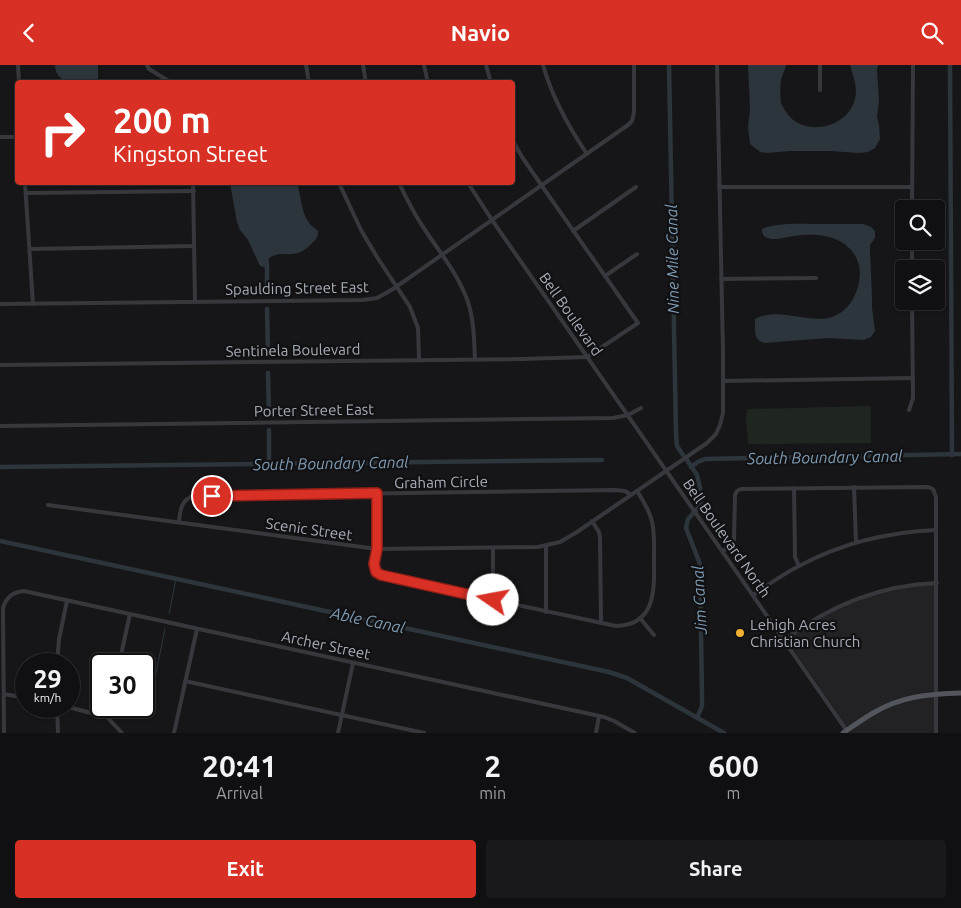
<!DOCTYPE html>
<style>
:root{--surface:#101012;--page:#19191b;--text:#f1f3f6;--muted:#9c9d9f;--line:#303032;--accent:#d93025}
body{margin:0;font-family:Ubuntu,sans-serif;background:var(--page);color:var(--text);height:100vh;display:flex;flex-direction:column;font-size:19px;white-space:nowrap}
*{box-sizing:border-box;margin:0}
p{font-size:16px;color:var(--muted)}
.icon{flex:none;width:28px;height:28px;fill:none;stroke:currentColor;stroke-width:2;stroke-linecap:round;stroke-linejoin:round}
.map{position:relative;height:668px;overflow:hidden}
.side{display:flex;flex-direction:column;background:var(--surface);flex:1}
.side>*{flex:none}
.banner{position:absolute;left:15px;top:15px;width:500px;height:105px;border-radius:5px;box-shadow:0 1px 4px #0004,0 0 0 1px var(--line);background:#d93025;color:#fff;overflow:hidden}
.fabs{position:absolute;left:895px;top:135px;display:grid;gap:10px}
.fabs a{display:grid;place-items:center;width:50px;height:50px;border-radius:5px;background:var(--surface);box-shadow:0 1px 4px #0004,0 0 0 1px var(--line);font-size:25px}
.speed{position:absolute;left:15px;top:588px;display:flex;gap:10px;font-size:25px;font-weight:700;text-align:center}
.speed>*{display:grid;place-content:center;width:65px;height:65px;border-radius:50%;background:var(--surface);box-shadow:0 1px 4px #0004,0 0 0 1px var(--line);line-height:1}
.speed small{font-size:12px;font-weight:400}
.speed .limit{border:2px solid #111;border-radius:8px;background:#fff;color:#111}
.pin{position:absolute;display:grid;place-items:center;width:42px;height:42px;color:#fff;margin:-21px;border:2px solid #fff;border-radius:50%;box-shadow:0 1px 5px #0007}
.me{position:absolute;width:55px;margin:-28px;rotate:282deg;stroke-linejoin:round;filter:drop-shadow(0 0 4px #0008)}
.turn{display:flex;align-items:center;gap:18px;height:105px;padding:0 15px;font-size:22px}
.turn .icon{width:65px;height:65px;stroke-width:2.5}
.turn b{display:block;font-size:35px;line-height:42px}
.eta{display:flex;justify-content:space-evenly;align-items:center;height:85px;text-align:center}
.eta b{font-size:30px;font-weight:600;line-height:35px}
.action{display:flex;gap:10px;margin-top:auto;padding:10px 15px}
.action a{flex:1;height:58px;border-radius:5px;background:var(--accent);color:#fff;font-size:20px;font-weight:600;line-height:58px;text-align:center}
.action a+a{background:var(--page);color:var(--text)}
header{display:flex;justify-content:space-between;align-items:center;height:65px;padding:0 15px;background:var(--accent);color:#fff;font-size:22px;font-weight:600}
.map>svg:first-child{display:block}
.built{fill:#222225}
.green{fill:#1e261f}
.water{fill:#2c353c}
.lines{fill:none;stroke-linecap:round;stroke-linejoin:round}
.stream{stroke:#2c353c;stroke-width:1}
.canal{stroke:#2c353c;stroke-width:4.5}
.minor{stroke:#37383d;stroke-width:4}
.major{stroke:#53555c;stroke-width:5}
.route-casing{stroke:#8d1f18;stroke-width:12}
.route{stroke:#d93025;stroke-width:9}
.poi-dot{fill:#f2b134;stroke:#111113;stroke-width:2}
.labels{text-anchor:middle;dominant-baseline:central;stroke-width:4.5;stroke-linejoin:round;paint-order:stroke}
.street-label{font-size:15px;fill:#a8adb8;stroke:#111113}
.poi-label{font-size:15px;fill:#a8adb8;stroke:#111113;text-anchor:start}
.water-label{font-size:16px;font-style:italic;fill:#7f9bb3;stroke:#111113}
</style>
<header><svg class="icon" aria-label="back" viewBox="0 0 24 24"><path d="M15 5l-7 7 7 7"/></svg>Navio<svg class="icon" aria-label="search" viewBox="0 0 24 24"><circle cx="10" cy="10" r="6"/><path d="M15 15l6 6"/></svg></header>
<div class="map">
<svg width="961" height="668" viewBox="0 0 961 668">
<rect width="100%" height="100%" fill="#161618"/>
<!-- built -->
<g class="built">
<path d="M935 517 937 626 919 628 897 634 873 645 847 662 785 572 833 542 856 532 879 525Z"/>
<path d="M936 631V668H848L870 652 887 643 909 635Z"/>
</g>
<!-- green -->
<path class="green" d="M871 341V378L748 379 746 355 747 344Z"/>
<!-- water -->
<g class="water">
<path d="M55 0H98V13L95 17C79 18 56 21 55 0Z"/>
<path d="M748 0H786C785 5 782 10 781 15 780 21 780 31 781 38 783 43 786 47 789 51 808 72 848 62 855 34 858 22 853 11 850 0H878L877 5 879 36 877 52 879 60 880 74 875 83 868 87 859 88 831 86H789L767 88 760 87 750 79 748 62 750 44Z"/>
<path d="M230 118H297C301 130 301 147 309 158 311 161 315 163 318 166 318 172 317 173 313 177 295 198 285 183 269 193L268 203 260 201 248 175 240 165 237 157Z"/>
<path d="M823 159H863L871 162 875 166V173L870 180V188L872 231V243L875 266 871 272 864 275 828 273 764 278C753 275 755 264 755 254 787 237 828 275 853 234 859 223 862 209 858 197 849 171 818 167 794 171 786 172 775 176 768 173 763 172 762 168 762 164 777 157 805 159 823 159Z"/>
</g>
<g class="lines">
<!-- stream -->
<g class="stream">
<path d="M169 549 176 514"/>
<path d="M149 642 165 564"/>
</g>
<!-- canal -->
<g class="canal">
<path d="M669 0 676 369 677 381 683 390"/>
<path d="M950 0 952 390"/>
<path d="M267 198V229"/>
<path d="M267 244 268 286"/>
<path d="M268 308 269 350"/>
<path d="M269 365V399"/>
<path d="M687 395 697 410 700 423 701 436 699 442 688 454 686 463 700 499 702 632V641L697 653"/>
<path d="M0 402 602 395"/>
<path d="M691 402 698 397 705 394 961 389"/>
<path d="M0 476 609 607 627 613 724 668"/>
</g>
<!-- minor -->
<g class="minor">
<path d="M18 0 19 18"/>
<path d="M147 0 149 4 172 18"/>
<path d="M306 0 309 18"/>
<path d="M363 0 366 18"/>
<path d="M424 0 428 18"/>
<path d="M486 0 491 18"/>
<path d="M543 0C552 32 568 61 587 89"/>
<path d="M820 25V0"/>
<path d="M0 72H18"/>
<path d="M25 118 33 239"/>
<path d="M193 118 195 237"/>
<path d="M339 118 361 165 377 192 410 242 418 263 419 294"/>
<path d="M399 118C407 135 416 152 427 168 442 190 459 211 468 237 474 255 474 275 475 294"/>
<path d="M468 118 492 155 847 666"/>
<path d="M719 122H912"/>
<path d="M26 128 194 126"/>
<path d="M912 144 913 0"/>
<path d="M573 166 636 122"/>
<path d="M30 184 194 181"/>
<path d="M912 204V176"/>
<path d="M605 211 637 189"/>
<path d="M721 214 816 213"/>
<path d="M0 239 363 235 377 233 393 224 628 60 632 56 634 47V0"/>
<path d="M0 300 522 294 587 292 638 258 542 121 522 92 512 74"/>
<path d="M723 316 913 313"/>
<path d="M909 345 913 333 912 236"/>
<path d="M0 361 613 353 628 350 641 343"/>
<path d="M854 422 856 477"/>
<path d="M794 423 795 492 799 501"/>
<path d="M377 429V484L374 499 375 504 377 508 381 511 616 561C658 560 654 521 654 491 654 478 655 465 651 453 648 443 642 434 637 426"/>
<path d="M48 440 377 484 538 482 560 477 577 467 707 378 716 369 720 360 723 348V287L717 0"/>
<path d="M592 456 599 467 600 473 601 558"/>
<path d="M179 457C180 446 181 434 194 431L615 425 625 426 631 430"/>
<path d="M546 481V547"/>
<path d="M723 486 729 482 734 475 735 430 737 426 741 424 928 422 933 424 936 432V668"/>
<path d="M753 530C768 520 783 509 799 501 842 478 888 467 936 465"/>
<path d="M493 535V484"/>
<path d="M640 553 654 570"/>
<path d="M784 575C829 541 880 520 937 518"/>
<path d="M57 599 59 574 67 536"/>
<path d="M119 599 130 549"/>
<path d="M185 616 424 668"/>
<path d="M4 629 26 633"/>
<path d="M57 641 58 668"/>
<path d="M64 641 107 652 122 668"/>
<path d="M107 652 110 641"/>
<path d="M4 668 3 543C6 532 13 527 24 526L604 652 614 656 635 668"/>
<path d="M174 668 197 564"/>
<path d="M338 668 353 598"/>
<path d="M596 668 599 651"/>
</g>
<!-- major -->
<path class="major" d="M843 668C853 661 863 654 873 648 902 631 928 629 961 628"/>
</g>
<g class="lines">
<!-- route casing -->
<g class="route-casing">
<path id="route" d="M212 431 377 428V484L374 499 376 507 381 510 493 535"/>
</g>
<!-- route -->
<use href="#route" class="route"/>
</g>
<!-- markers -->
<circle class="poi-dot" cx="740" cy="568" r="5"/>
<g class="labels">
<!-- street labels -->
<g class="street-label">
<text transform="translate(297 223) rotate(-1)">Spaulding Street East</text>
<text transform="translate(571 249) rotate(55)">Bell Boulevard</text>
<text transform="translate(293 285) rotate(-1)">Sentinela Boulevard</text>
<text transform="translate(314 345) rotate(-1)">Porter Street East</text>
<text transform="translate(441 417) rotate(-1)">Graham Circle</text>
<text transform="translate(309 464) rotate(8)">Scenic Street</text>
<text transform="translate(727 473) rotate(55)">Bell Boulevard North</text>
<text transform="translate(326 580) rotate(12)">Archer Street</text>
</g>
<!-- poi labels -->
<g class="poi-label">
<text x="750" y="559">Lehigh Acres<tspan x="750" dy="17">Christian Church</tspan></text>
</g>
<!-- water labels -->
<g class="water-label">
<text transform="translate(672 194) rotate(-91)">Nine Mile Canal</text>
<text transform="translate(825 392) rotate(-1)">South Boundary Canal</text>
<text transform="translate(331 398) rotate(-1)">South Boundary Canal</text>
<text transform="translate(699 535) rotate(-93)">Jim Canal</text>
<text transform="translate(368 555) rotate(12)">Able Canal</text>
</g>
</g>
</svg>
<div class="fabs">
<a><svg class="icon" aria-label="search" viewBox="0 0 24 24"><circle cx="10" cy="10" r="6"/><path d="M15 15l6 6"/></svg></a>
<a><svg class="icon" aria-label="layers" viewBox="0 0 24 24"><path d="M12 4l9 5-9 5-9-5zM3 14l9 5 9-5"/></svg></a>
</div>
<div class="speed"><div>29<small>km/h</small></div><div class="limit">30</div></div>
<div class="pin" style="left:212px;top:431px;background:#d93025"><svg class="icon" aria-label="arrive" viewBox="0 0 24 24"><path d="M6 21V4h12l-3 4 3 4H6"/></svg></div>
<svg class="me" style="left:493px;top:535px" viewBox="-20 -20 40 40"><circle r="19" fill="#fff"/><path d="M0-13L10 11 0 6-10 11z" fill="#d93025"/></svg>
<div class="banner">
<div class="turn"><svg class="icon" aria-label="right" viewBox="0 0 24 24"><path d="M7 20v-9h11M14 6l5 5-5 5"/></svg><div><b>200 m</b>Kingston Street</div></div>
</div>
</div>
<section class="side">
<div class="eta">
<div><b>20:41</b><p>Arrival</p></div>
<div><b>2</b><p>min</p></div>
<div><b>600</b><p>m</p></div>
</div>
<div class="action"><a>Exit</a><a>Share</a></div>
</section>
